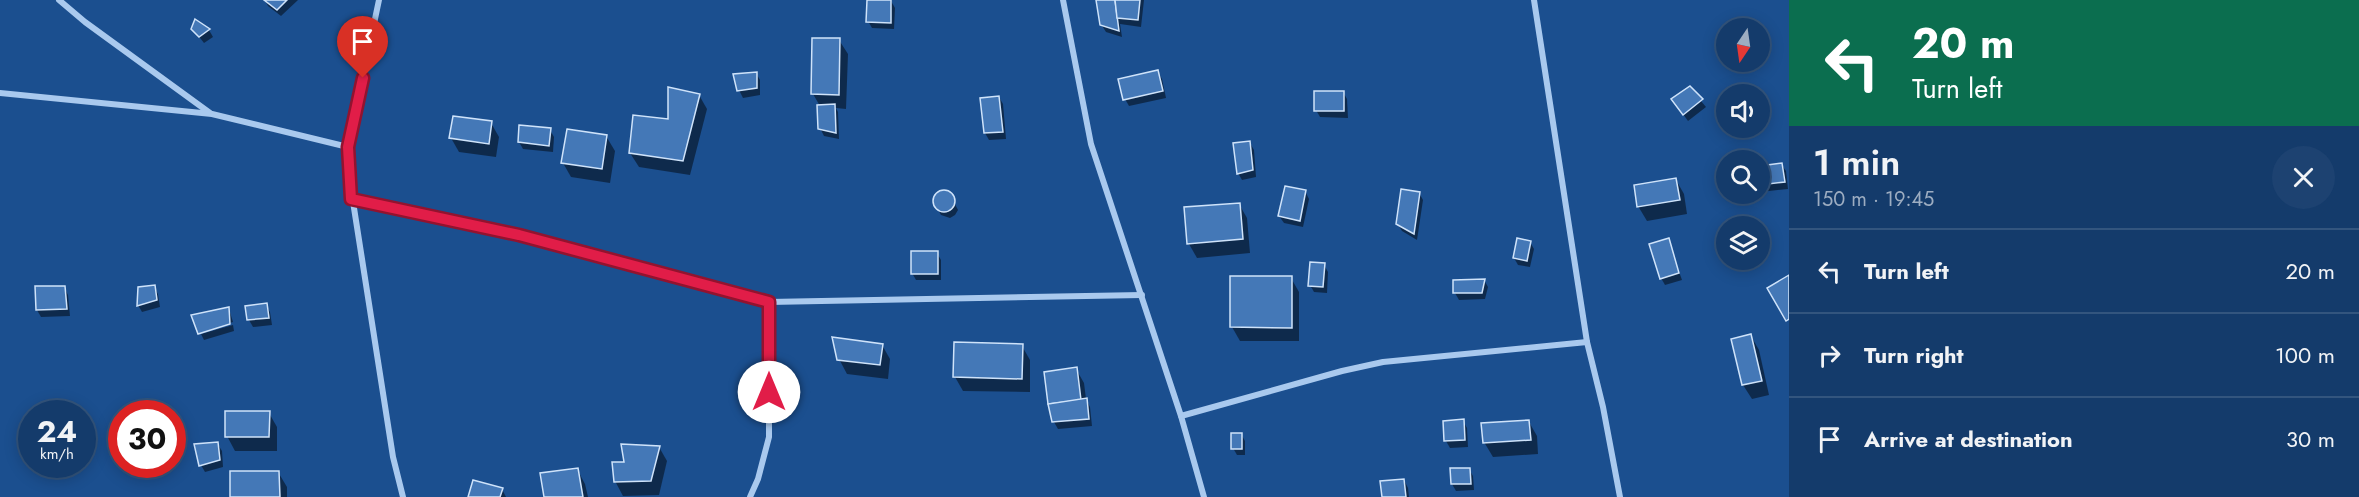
<!DOCTYPE html>
<meta charset="utf-8">
<style>
:root{--surface:#143b6b;--page:#1d4271;--text:#f1f3f6;--muted:#9dadc1;--line:#33557e}
body{margin:0;font-family:Jost,sans-serif;background:var(--page);color:var(--text);height:100vh;display:flex;flex-direction:column;font-size:22px;white-space:nowrap}
*{box-sizing:border-box;margin:0}
p{font-size:20px;color:var(--muted)}
.icon{flex:none;width:33px;height:33px;fill:none;stroke:currentColor;stroke-width:2;stroke-linecap:round;stroke-linejoin:round}
.map{position:relative;flex:1;overflow:hidden}
.drawer{display:flex;flex-direction:column;background:var(--surface);width:570px}
.drawer>*{flex:none}
.banner{background:#0b6e4f;color:#fff;overflow:hidden}
.needle{width:39px;rotate:193deg}
.fabs{position:absolute;left:1716px;top:18px;display:grid;gap:12px}
.fabs a{display:grid;place-items:center;width:54px;height:54px;border-radius:50%;background:var(--surface);box-shadow:0 3px 15px #0003,0 0 0 2px var(--line);font-size:30px}
.speed{position:absolute;left:18px;top:400px;display:flex;gap:12px;font-size:30px;font-weight:700;text-align:center}
.speed>*{display:grid;place-content:center;width:78px;height:78px;border-radius:50%;background:var(--surface);box-shadow:0 3px 15px #0003,0 0 0 2px var(--line);line-height:1}
.speed small{font-size:15px;font-weight:400}
.speed .limit{border:9px solid #d22;background:#fff;color:#111}
.pin{position:absolute;display:grid;place-items:center;width:51px;height:51px;color:#fff;margin:-62px -26px;border-radius:50% 50% 50% 0;rotate:-45deg;box-shadow:0 0 6px #0007}
.pin .icon{rotate:45deg}
.me{position:absolute;width:66px;margin:-33px;rotate:0deg;stroke-linejoin:round;filter:drop-shadow(0 0 4px #0008)}
.turn{display:flex;align-items:center;gap:21px;height:126px;padding:0 24px;font-size:27px}
.turn .icon{width:78px;height:78px;stroke-width:2.5}
.turn b{display:block;font-size:42px;line-height:51px}
.round{display:grid;place-items:center;flex:none;width:63px;height:63px;border-radius:32px;background:var(--page)}
.summary{display:flex;align-items:center;justify-content:space-between;height:102px;padding:0 24px}
h1{font-size:36px;font-weight:600;line-height:45px}
ul{padding:0;list-style:none}
li{display:flex;align-items:center;gap:18px;height:84px;padding:0 24px;border-top:2px solid var(--line)}
li div{flex:1}
li b{display:block;font-size:22px}
li em{font-style:normal}
main{display:flex;flex:1;min-height:0}
.map>svg:first-child{display:block}
.shadow{fill:#0007}
.building{fill:#4478b7;stroke:#cfe3fa;stroke-width:1.5}
.lines{fill:none;stroke-linecap:round;stroke-linejoin:round}
.street{stroke:#a9c9ee;stroke-width:6}
.route-casing{stroke:#92132f;stroke-width:15}
.route{stroke:#e11d48;stroke-width:10}
</style>
<main>
<div class="map">
<svg width="1789" height="497" viewBox="0 0 1789 497">
<rect width="100%" height="100%" fill="#1b4f8f"/>
<!-- shadow -->
<g class="shadow">
<path d="M265 0H298L281 16 268 6Z"/>
<path d="M1098 0H1144L1141 27 1120 24 1122 37 1106 32 1101 24Z"/>
<path d="M891 1 895 8 894 29 872 28 868 21Z"/>
<path d="M195 21 209 30 213 37 204 43 193 29Z"/>
<path d="M839 40 848 54 846 109 836 108 838 112 839 139 824 136 820 128V106L813 94Z"/>
<path d="M1158 72 1162 79 1166 98 1129 106 1125 99Z"/>
<path d="M756 73 760 80V95L743 98 739 90Z"/>
<path d="M1690 88 1706 107 1688 121 1673 100Z"/>
<path d="M1343 92 1347 99 1348 118 1320 117 1316 110Z"/>
<path d="M699 95 707 109 690 175 639 167 630 153Z"/>
<path d="M999 97 1003 104 1006 139 989 140 985 133Z"/>
<path d="M491 123 499 137 496 157 459 152 451 138Z"/>
<path d="M550 130 554 137 553 152 523 149 519 142Z"/>
<path d="M606 136 615 151 610 183 571 177 563 163Z"/>
<path d="M1250 143 1254 150 1256 177 1242 180 1238 173Z"/>
<path d="M1781 164 1786 171 1788 189 1760 192V167Z"/>
<path d="M1676 180 1684 194 1687 214 1647 221 1638 206Z"/>
<path d="M943 191 949 193 958 210 955 215 950 218 941 215 934 202 935 196Z"/>
<path d="M1305 191 1309 199 1303 227 1284 223 1279 216Z"/>
<path d="M1419 193 1423 200 1417 240 1402 231 1397 223Z"/>
<path d="M1239 204 1247 218 1250 253 1197 258 1189 244 1186 209Z"/>
<path d="M1668 240 1682 280 1665 285 1661 278Z"/>
<path d="M1530 242 1534 249 1530 267 1518 265 1514 258Z"/>
<path d="M937 253 941 260V280H916L912 273Z"/>
<path d="M1324 265 1328 272 1327 293 1314 292 1310 285Z"/>
<path d="M1291 278 1299 292V341H1240L1232 327Z"/>
<path d="M1484 280 1488 287 1485 299 1459 300 1455 293Z"/>
<path d="M64 287 68 295 70 316 41 317 37 310Z"/>
<path d="M154 287 158 294 160 307 142 312 138 305Z"/>
<path d="M266 305 270 312 272 325 253 327 249 320Z"/>
<path d="M229 309 233 322 199 332Z"/>
<path d="M233 325 234 331 204 340 201 334Z"/>
<path d="M1751 336 1759 350 1769 395 1752 399 1743 385 1733 340Z"/>
<path d="M882 345 890 359 888 379 847 374 839 359Z"/>
<path d="M1022 346 1030 360V392L963 391 955 377Z"/>
<path d="M1076 369 1084 383 1086 399 1090 407 1092 426 1058 429 1054 422Z"/>
<path d="M269 413 277 427V451H235L227 436Z"/>
<path d="M1463 421 1467 428 1468 447 1450 448 1446 441 1444 422Z"/>
<path d="M1529 422 1537 436 1538 454 1493 457 1484 442Z"/>
<path d="M1241 434 1245 441V455H1237L1233 448Z"/>
<path d="M217 443 222 451 223 467 205 472 201 465Z"/>
<path d="M659 447 667 461 659 495 623 496 615 481 626 463Z"/>
<path d="M577 469 585 484 588 497H546Z"/>
<path d="M1469 469 1473 476 1474 490 1456 491 1452 484Z"/>
<path d="M278 472 287 487V497H232Z"/>
<path d="M1404 480 1408 488 1409 497H1383Z"/>
<path d="M502 489 506 497H470Z"/>
</g>
<!-- building -->
<g class="building">
<path d="M264 0H287L277 10Z"/>
<path d="M867 0H891V23L866 22Z"/>
<path d="M1096 0H1115L1119 31 1100 25Z"/>
<path d="M1115 0H1140L1138 20 1117 18Z"/>
<path d="M195 19 210 29 199 37 191 29Z"/>
<path d="M812 38H840L839 95 811 94Z"/>
<path d="M1158 70 1163 91 1123 100 1118 79Z"/>
<path d="M757 72V88L737 91 733 74Z"/>
<path d="M1690 86 1703 99 1683 115 1671 99Z"/>
<path d="M668 87 700 94 683 161 629 153 633 115 668 119Z"/>
<rect x="1314" y="91" width="30" height="20"/>
<path d="M999 96 1003 132 984 133 980 98Z"/>
<path d="M835 104 836 133 818 129 817 105Z"/>
<path d="M453 116 492 121 489 144 449 138Z"/>
<path d="M519 125 551 128 549 146 518 142Z"/>
<path d="M567 129 607 135 602 169 561 163Z"/>
<path d="M1250 141 1253 170 1237 174 1233 143Z"/>
<path d="M1782 163 1785 182 1760 185V166Z"/>
<path d="M1676 178 1680 200 1637 207 1634 185Z"/>
<path d="M1285 186 1306 190 1300 221 1278 216Z"/>
<path d="M1401 189 1420 192 1414 234 1396 224Z"/>
<circle cx="944" cy="201" r="11"/>
<path d="M1240 203 1243 239 1187 244 1184 207Z"/>
<path d="M1517 238 1531 241 1527 261 1513 258Z"/>
<path d="M1669 238 1679 273 1660 279 1649 244Z"/>
<rect x="911" y="251" width="27" height="23"/>
<path d="M1310 262 1325 263 1323 287 1308 286Z"/>
<path d="M1789 275V319L1786 321 1767 288Z"/>
<path d="M1230 276H1292V328L1230 327Z"/>
<path d="M1485 279 1482 293H1453V280Z"/>
<path d="M155 285 157 300 137 306 138 287Z"/>
<path d="M35 286H65L67 309 36 310Z"/>
<path d="M267 303 269 318 247 320 245 306Z"/>
<path d="M229 307 230 324 198 334 191 315Z"/>
<path d="M1751 334 1762 381 1742 385 1731 339Z"/>
<path d="M832 337 883 344 880 365 837 360Z"/>
<path d="M954 342 1023 344 1022 379 953 377Z"/>
<path d="M1077 367 1081 400 1048 404 1044 372Z"/>
<path d="M1087 398 1089 419 1052 422 1048 404Z"/>
<path d="M225 411H270L269 437H225Z"/>
<path d="M1464 419 1465 440 1444 441 1443 421Z"/>
<path d="M1529 420 1531 440 1483 443 1481 423Z"/>
<rect x="1231" y="433" width="11" height="16"/>
<path d="M218 442 220 460 199 466 194 444Z"/>
<path d="M621 444 660 446 651 481 614 482 612 462H624Z"/>
<path d="M578 468 583 497H544L540 473Z"/>
<path d="M1450 468H1470L1471 484H1451Z"/>
<path d="M230 471H279L280 497H230Z"/>
<path d="M1404 479 1406 497H1382L1380 481Z"/>
<path d="M473 480 503 488 500 497H468Z"/>
</g>
<g class="lines">
<!-- street -->
<g class="street">
<path d="M59 0 85 22 210 113"/>
<path d="M379 0 348 147 349 176 393 457 403 497"/>
<path d="M1063 0 1091 144 1181 416 1204 497"/>
<path d="M1534 0 1587 342 1603 407 1620 497"/>
<path d="M0 93 212 114 348 147"/>
<path d="M351 199 519 235 769 302 1142 295"/>
<path d="M1181 416 1342 371 1383 362 1587 342"/>
<path d="M750 497 758 479 769 437V302"/>
</g>
</g>
<g class="lines">
<!-- route casing -->
<g class="route-casing">
<path id="route" d="M363 78 348 147 351 199 519 235 769 302V392"/>
</g>
<!-- route -->
<use href="#route" class="route"/>
</g>
</svg>
<div class="fabs">
<a><svg class="needle" viewBox="-14 -14 28 28"><path d="M0-13l5 13h-10z" fill="#e53935"/><path d="M0 13l5-13h-10z" fill="#9dadc1"/></svg></a>
<a><svg class="icon" aria-label="sound" viewBox="0 0 24 24"><path d="M4 9h4l5-4v14l-5-4H4zM17 9q2 3 0 6"/></svg></a>
<a><svg class="icon" aria-label="search" viewBox="0 0 24 24"><circle cx="10" cy="10" r="6"/><path d="M15 15l6 6"/></svg></a>
<a><svg class="icon" aria-label="layers" viewBox="0 0 24 24"><path d="M12 4l9 5-9 5-9-5zM3 14l9 5 9-5"/></svg></a>
</div>
<div class="speed"><div>24<small>km/h</small></div><div class="limit">30</div></div>
<div class="pin" style="left:363px;top:78px;background:#d93025"><svg class="icon" aria-label="arrive" viewBox="0 0 24 24"><path d="M6 21V4h12l-3 4 3 4H6"/></svg></div>
<svg class="me" style="left:769px;top:392px" viewBox="-20 -20 40 40"><circle r="19" fill="#fff"/><path d="M0-13L10 11 0 6-10 11z" fill="#e11d48"/></svg>
</div>
<section class="drawer">
<div class="banner">
<div class="turn"><svg class="icon" aria-label="left" viewBox="0 0 24 24"><path d="M17 20v-9H6M10 6l-5 5 5 5"/></svg><div><b>20 m</b>Turn left</div></div>
</div>
<div class="summary"><div><h1>1 min</h1><p>150 m · 19:45</p></div><a class="round"><svg class="icon" aria-label="close" viewBox="0 0 24 24"><path d="M6 6l12 12M18 6L6 18"/></svg></a></div>
<ul>
<li><svg class="icon" aria-label="left" viewBox="0 0 24 24"><path d="M17 20v-9H6M10 6l-5 5 5 5"/></svg><div><b>Turn left</b></div><em>20 m</em></li>
<li><svg class="icon" aria-label="right" viewBox="0 0 24 24"><path d="M7 20v-9h11M14 6l5 5-5 5"/></svg><div><b>Turn right</b></div><em>100 m</em></li>
<li><svg class="icon" aria-label="arrive" viewBox="0 0 24 24"><path d="M6 21V4h12l-3 4 3 4H6"/></svg><div><b>Arrive at destination</b></div><em>30 m</em></li>
</ul>
</section>
</main>
